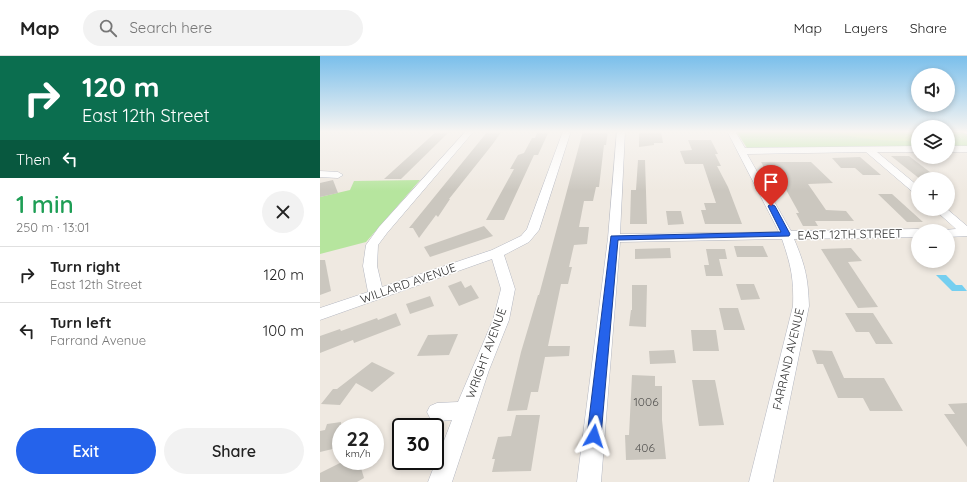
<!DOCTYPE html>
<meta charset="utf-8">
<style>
:root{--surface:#fff;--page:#f2f2f2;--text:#222;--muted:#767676;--line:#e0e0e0;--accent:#2563eb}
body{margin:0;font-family:Quicksand,sans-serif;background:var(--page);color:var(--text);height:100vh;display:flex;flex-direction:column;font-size:15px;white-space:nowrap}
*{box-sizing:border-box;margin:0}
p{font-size:13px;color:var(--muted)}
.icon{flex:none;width:22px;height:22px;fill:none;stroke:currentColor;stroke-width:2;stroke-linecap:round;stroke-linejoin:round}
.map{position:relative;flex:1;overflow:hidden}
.side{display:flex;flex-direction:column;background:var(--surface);width:320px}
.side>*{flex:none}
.guide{background:#0b6e4f;color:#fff;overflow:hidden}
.controls{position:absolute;left:591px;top:12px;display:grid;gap:8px}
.controls a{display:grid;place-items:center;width:44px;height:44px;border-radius:50%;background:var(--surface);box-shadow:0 2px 6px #0003;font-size:20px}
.speed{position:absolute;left:12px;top:362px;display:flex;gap:8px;font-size:20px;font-weight:700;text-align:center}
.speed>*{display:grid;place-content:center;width:52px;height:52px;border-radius:50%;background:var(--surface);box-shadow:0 2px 6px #0003;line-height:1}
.speed small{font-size:10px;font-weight:400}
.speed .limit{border:2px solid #111;border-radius:6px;background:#fff;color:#111}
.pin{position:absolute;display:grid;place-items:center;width:34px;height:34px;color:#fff;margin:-41px -17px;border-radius:50% 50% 50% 0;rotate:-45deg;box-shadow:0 0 4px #0007}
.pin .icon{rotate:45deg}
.me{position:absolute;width:44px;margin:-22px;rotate:6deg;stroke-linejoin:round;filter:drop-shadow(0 0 3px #0008)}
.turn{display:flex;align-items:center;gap:14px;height:84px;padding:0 16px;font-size:18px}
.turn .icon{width:52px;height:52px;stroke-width:2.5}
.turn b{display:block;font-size:28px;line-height:34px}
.then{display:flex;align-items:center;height:38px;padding:0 16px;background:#0003;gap:8px;font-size:15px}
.round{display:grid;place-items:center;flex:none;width:42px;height:42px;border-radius:21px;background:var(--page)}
.summary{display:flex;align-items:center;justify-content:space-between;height:68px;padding:0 16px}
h1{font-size:24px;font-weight:600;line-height:30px;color:#1e9e55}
.button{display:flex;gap:8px;margin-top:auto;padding:8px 16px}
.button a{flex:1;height:46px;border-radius:24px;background:var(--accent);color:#fff;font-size:16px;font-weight:600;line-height:46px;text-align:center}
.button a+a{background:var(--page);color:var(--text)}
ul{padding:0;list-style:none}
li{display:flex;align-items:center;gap:12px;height:56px;padding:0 16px;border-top:1px solid var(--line)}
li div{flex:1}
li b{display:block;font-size:15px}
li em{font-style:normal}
header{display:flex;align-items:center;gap:24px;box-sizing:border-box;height:56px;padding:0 20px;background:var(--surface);border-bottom:1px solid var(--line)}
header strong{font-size:19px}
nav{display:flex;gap:22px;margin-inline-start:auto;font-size:14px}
.search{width:280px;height:36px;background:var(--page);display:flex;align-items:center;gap:10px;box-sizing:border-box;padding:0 14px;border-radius:22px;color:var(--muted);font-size:15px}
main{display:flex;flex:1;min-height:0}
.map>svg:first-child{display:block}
.green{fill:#b6e59e}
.pitch{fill:#c9ec9a}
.water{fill:#75cff0}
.building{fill:#cbc7bf}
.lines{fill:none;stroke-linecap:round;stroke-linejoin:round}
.minor-casing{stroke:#b4b7c1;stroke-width:1}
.minor{fill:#fff;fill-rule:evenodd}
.route{fill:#2563eb;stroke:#184099}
.labels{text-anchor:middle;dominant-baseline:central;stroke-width:3;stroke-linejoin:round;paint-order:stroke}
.street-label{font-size:12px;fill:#2e2e2e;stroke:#fff}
.near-number-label{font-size:12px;fill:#555452}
</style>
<header>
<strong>Map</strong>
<div class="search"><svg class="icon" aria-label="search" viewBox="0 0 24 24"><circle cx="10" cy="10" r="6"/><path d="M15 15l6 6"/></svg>Search here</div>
<nav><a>Map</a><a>Layers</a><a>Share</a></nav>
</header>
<main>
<section class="side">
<div class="guide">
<div class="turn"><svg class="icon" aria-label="right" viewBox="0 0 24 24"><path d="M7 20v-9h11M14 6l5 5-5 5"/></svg><div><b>120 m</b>East 12th Street</div></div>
<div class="then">Then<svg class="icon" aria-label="left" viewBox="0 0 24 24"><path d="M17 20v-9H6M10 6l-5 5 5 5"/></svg></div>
</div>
<div class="summary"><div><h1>1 min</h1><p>250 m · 13:01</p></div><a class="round"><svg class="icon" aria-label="close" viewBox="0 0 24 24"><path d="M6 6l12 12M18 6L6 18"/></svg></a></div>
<ul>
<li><svg class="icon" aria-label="right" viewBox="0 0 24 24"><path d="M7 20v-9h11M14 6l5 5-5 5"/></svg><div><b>Turn right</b><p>East 12th Street</p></div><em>120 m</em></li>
<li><svg class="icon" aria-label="left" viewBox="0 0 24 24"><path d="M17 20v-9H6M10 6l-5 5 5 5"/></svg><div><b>Turn left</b><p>Farrand Avenue</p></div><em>100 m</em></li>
</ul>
<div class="button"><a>Exit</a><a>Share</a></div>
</section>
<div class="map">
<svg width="647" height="426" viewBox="0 0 647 426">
<rect width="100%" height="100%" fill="#efe9e1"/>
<!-- green -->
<g class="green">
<path d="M416 75H598V91L427 92Z"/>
<path d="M628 75H640L647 79V91H628Z"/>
<path d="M100 124 46 186 0 198V141L30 134 34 125Z"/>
</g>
<!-- pitch -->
<path class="pitch" d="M509 75H598V85C567 85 539 84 509 75Z"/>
<!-- water -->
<path class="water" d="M616 219H626L636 229H642L647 235H632Z"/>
<!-- building -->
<g class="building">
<path d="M117 75H130L81 123H64Z"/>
<path d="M168 75H182L172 89 129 143H130L118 161 116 159 99 182 93 172H89Z"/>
<path d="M218 75H229L218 99H214L184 164H166L194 113H190L198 99 204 97 212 82H215Z"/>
<path d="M263 75H288L286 89H284L279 131H276L273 145H264L259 171H269L267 188 254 189 249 211H252L248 228H241L228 290H250L249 300 225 301 218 336H211L207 354 187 355 201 296 218 239H219Z"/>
<path d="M325 75H341L343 87H334V89L319 91V76Z"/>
<path d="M368 84H391L398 98H395L401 110H397L408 131 422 168H385L381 154H386L384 147H396L383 108H365L360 95 372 94Z"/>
<path d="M571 100H589L619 123H600Z"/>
<path d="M540 101 561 119H543L535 112H521L512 102Z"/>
<path d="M318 104H325L327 168H310L311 134H316Z"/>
<path d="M441 106H491L513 127 488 128 506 154 526 155 534 165H495L498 170H483L476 157H479L464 130H462L454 120H449Z"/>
<path d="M13 124 18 137 0 141V127Z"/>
<path d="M558 138H572L603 166H587Z"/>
<path d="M346 155H361L364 168 348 169Z"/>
<path d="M164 170 173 180 110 201 104 191Z"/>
<path d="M414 190H443L448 201H417Z"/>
<path d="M350 192 351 202 315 203V193Z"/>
<path d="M531 192 542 205 528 206 558 251 538 252 501 193Z"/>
<path d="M386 193H405L407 203H399L403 220H386L384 209H389Z"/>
<path d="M0 204H5L11 235 0 239Z"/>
<path d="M141 225 145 232 151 229 159 242 139 250 128 230Z"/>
<path d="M416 228H434L440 243 421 244Z"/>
<path d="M312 229H327L326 271 309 270 311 254H312Z"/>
<path d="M110 240 114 250 90 258 86 248Z"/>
<path d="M399 252H418L425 274H404Z"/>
<path d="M76 257 81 269 34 287 33 284 0 297V280L20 273 21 275 57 262 58 264Z"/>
<path d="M525 257H553L573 288H556L549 276H536Z"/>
<path d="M371 274H396L399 295H373Z"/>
<path d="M138 278 129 299 97 300 108 279Z"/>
<path d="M354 294 356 307 330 308 329 295Z"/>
<path d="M492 294 512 295 524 322H564L583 355H550L543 342H518L503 308H497Z"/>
<path d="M52 306 75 317 52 336 36 327 20 349 1 348 13 333H17Z"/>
<path d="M312 319 335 320V330H342V364L346 403 306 404 305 379H309Z"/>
<path d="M372 324H395L404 369 379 370Z"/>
<path d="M647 347V391L624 358H635L628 348Z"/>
<path d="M196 359H220L211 415 172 416 175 403H172L178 381 191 380Z"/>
<path d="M21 366V391L0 396V375L5 374 7 368Z"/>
<path d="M24 405H39L44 422 37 426H0V417Z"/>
</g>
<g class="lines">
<!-- minor casing -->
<g class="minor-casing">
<g id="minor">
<path d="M146 75H154L67 177 58 189 57 210 62 231 172 194 201 180 207 173 243 75H251L219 174 209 186 184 199 195 233 189 264 169 314 132 426H108L132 364 117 365 110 362 107 356 110 350 117 347 138 346 173 264 181 233 172 203 0 264V252L48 236 43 210 46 189 59 171Z"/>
<path d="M297 75H305L300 178 459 176 407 75H415L425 92 598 90V96H557L598 130V138L594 137 546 96 427 98 471 175 598 173 603 175H598V181L474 183C485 209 488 221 489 250L453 426H429L473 250C474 223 471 209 462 183L300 186 281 426H257L288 182Z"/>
<path d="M641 75H647V78Z"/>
<rect x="628" y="90" width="19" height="6"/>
<path d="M0 115 18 116 23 119 18 122 0 121Z"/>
<path d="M614 153H627L647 170V180L628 181V175L624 174 636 173Z"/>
</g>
</g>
<!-- minor -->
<use href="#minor" class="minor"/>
</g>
<!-- sky -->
<linearGradient id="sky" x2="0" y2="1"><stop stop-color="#7abfeb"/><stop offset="0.56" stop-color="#f8f5f2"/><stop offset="1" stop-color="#f8f5f2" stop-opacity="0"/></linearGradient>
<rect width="647" height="135" fill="url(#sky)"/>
<!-- route -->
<path class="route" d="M451 148 455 150 470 178 469 180 298 184 281 380 279 385 274 387 269 385 267 380 291 180 461 176 448 150Z"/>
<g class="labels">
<!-- street labels -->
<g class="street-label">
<text transform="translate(530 178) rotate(-1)">EAST 12TH STREET</text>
<text transform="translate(88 227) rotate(-19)">WILLARD AVENUE</text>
<text transform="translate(166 297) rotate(-70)">WRIGHT AVENUE</text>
<text transform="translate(468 303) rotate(-77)">FARRAND AVENUE</text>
</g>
<!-- near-number labels -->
<g class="near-number-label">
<text x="326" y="345">1006</text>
<text x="325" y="391">406</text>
</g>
</g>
</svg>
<div class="controls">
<a><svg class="icon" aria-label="sound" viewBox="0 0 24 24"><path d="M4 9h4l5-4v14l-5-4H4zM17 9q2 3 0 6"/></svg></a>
<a><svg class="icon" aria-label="layers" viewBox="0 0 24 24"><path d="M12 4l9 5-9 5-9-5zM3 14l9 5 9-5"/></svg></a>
<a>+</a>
<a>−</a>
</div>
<div class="speed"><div>22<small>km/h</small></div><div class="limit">30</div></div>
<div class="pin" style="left:451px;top:150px;background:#d93025"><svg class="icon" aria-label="arrive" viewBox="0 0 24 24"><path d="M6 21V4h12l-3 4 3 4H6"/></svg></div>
<svg class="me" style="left:274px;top:380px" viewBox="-20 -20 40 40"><path d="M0-17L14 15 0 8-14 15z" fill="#2563eb" stroke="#fff" stroke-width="4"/></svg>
</div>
</main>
